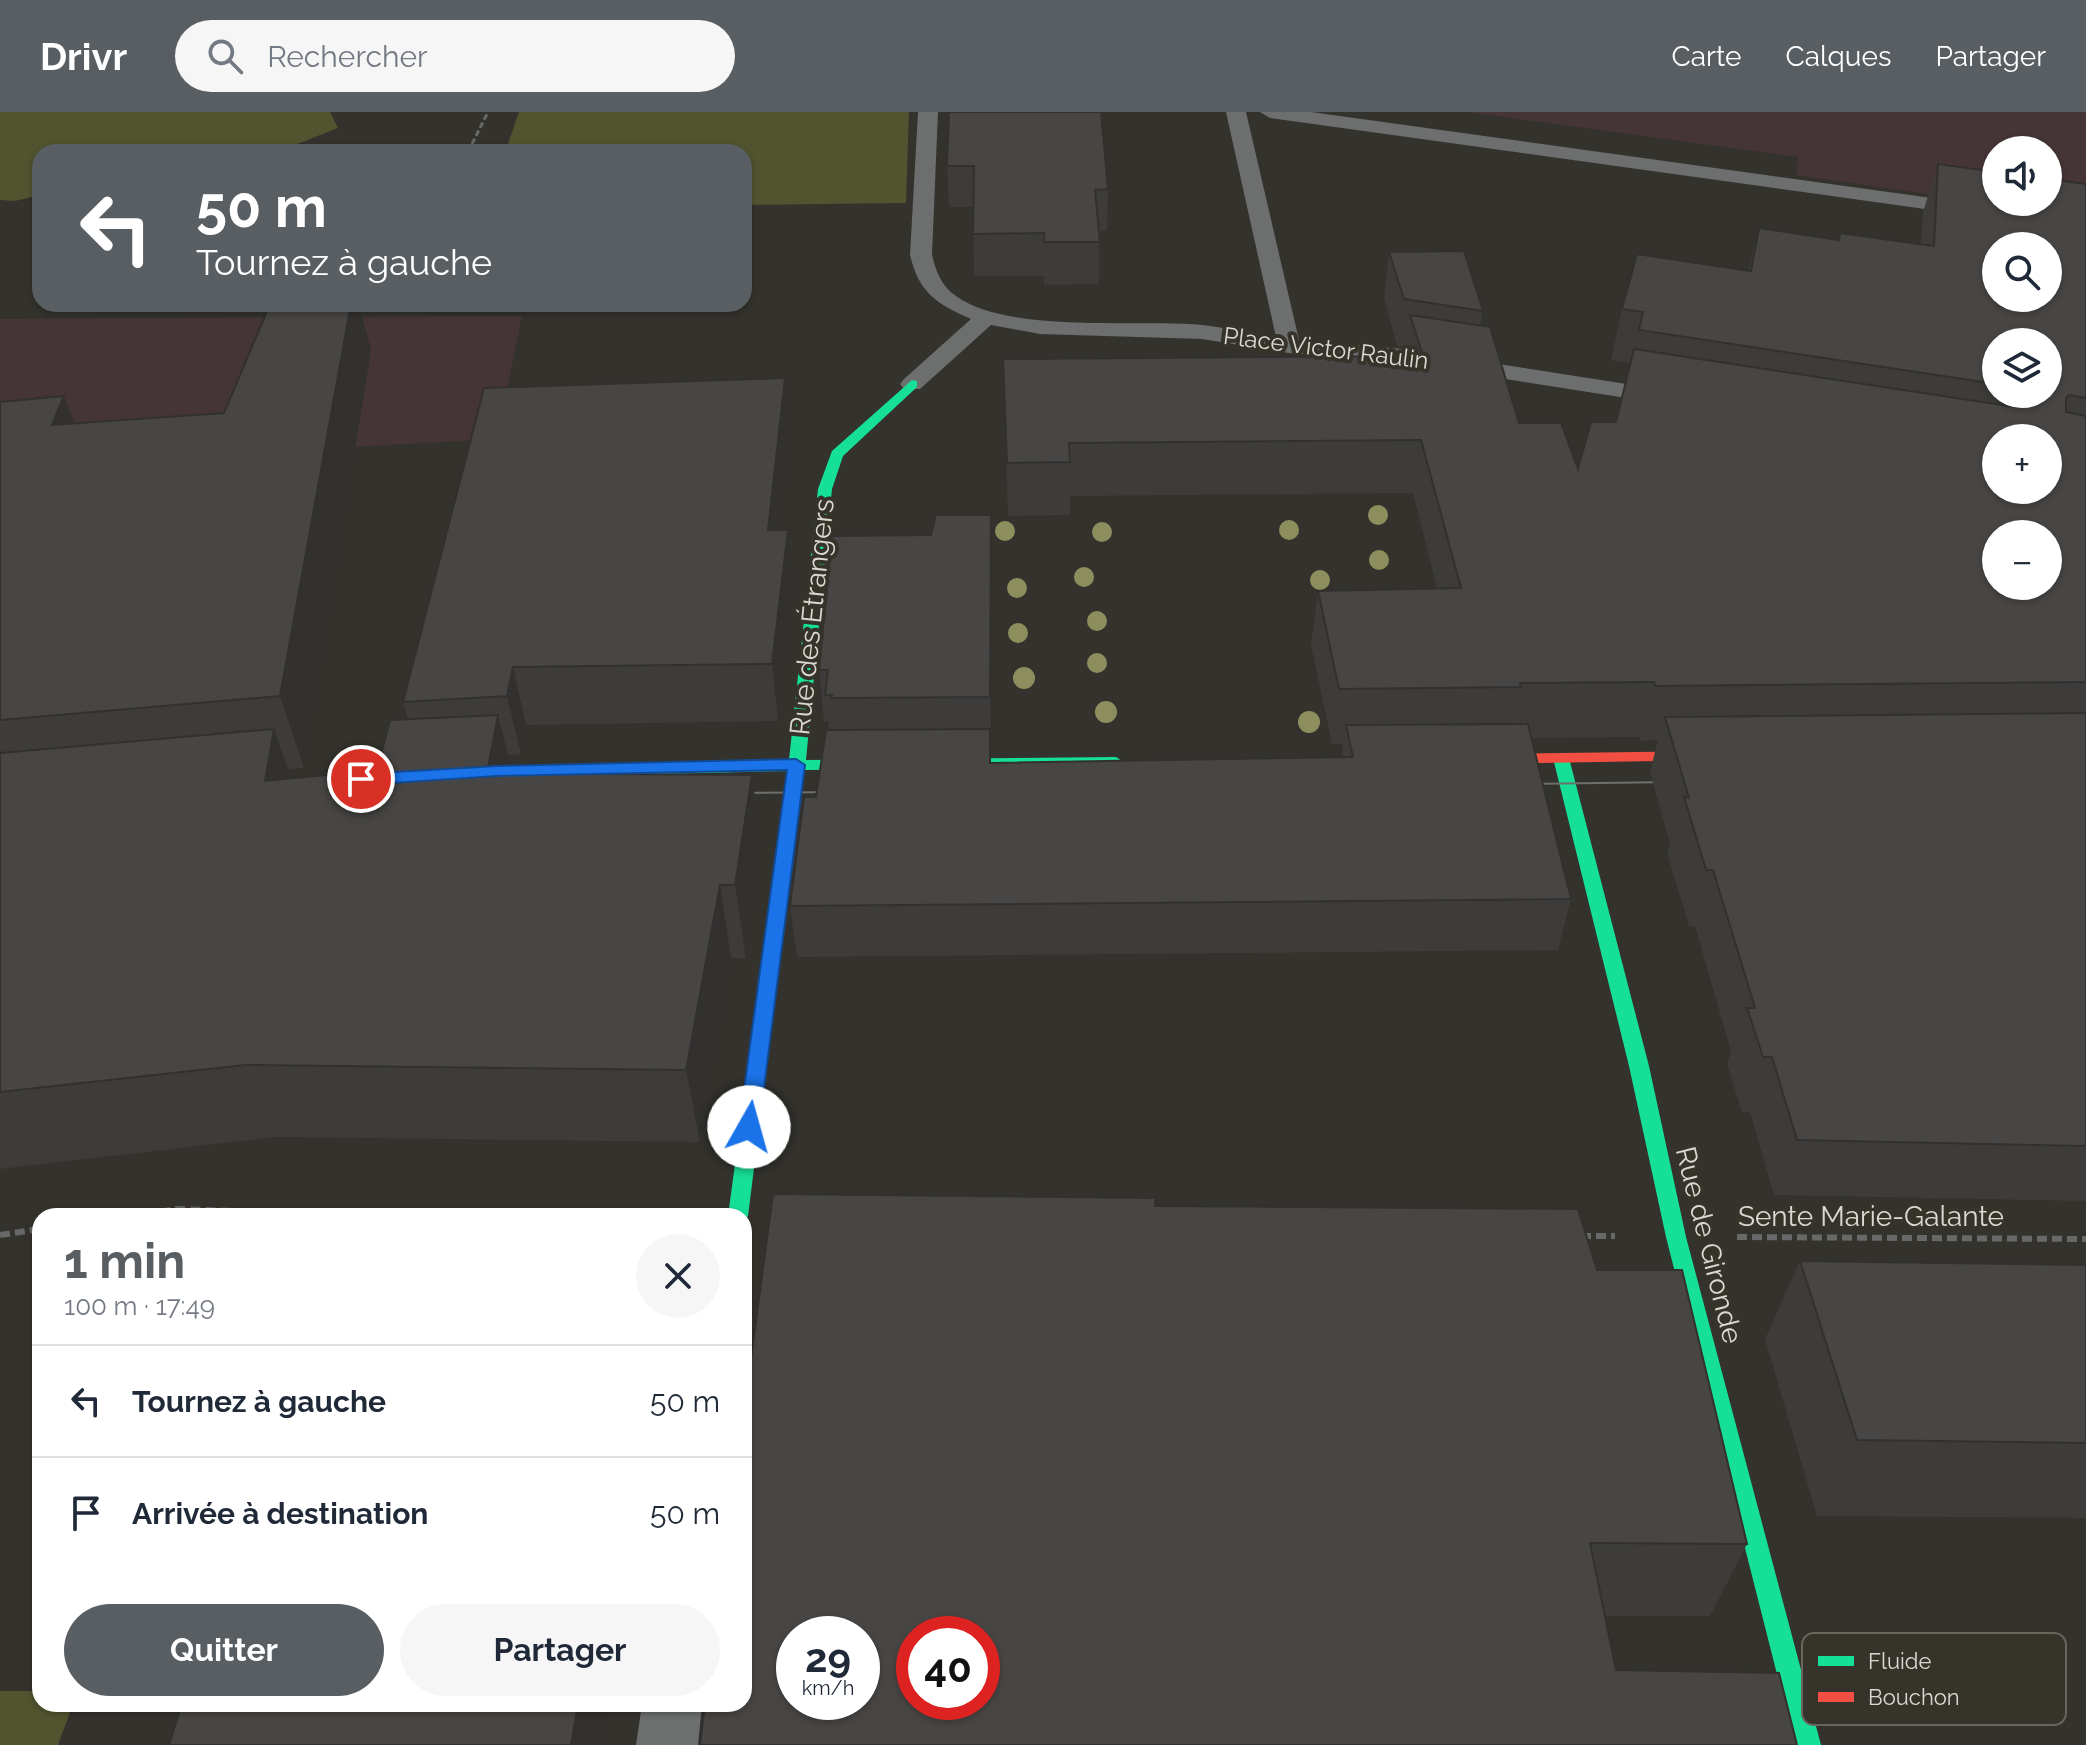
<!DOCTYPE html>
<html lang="fr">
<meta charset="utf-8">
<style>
:root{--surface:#fff;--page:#f6f6f7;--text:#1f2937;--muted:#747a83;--line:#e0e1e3;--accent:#595e63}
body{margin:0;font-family:Raleway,sans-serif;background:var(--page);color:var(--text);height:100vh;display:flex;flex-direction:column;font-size:30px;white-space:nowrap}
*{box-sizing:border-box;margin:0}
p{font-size:26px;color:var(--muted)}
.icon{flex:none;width:44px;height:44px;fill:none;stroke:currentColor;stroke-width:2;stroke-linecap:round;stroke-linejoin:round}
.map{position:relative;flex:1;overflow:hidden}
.details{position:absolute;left:32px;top:1096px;width:720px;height:504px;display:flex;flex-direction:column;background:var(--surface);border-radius:24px;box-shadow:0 2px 6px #0004}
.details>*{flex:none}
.banner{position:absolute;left:32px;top:32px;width:720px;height:168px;border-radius:24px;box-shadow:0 2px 6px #0004;background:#595e63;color:#fff;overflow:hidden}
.fabs{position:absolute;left:1982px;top:24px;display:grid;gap:16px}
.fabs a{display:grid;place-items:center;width:80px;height:80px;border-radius:50%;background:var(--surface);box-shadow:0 2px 6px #0004;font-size:40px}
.speed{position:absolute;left:776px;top:1504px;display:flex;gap:16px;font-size:40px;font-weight:700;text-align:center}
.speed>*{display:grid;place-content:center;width:104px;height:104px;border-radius:50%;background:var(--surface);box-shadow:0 2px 6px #0004;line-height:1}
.speed small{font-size:20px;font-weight:400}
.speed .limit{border:12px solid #d22;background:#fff;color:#111}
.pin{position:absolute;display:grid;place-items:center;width:68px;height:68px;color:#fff;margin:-34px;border:4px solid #fff;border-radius:50%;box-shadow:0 2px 8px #0007}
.me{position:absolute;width:88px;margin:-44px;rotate:7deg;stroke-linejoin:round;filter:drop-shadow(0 0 6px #0008)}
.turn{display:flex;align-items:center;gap:28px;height:168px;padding:0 32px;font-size:36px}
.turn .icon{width:104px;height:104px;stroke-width:2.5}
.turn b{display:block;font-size:56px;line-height:68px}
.round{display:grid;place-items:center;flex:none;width:84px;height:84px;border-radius:42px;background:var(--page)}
.head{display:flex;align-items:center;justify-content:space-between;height:136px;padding:0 32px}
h1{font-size:48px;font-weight:700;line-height:60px;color:var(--accent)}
.cta{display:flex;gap:16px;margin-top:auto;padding:16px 32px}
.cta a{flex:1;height:92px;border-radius:48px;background:var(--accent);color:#fff;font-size:32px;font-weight:700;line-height:92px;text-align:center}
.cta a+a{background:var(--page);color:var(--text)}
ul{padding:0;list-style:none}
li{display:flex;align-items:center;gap:24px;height:112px;padding:0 32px;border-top:2px solid var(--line)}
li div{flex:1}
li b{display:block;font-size:30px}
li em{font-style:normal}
header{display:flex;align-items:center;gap:48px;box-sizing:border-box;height:112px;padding:0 40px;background:var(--accent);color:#fff}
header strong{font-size:38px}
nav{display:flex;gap:44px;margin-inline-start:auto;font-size:28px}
.search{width:560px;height:72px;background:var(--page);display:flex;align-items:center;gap:20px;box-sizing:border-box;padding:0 28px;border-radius:44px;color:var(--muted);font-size:30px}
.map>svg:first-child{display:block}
.industrial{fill:#463537;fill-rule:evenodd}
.green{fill:#51542e}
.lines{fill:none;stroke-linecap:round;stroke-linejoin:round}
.path-far1{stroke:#696868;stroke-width:3;stroke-dasharray:6 3;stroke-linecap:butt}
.path{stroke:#696868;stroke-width:6;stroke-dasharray:10 5;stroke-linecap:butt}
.lane{fill:#6d6e6e;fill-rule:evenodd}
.street{fill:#6d6e6e;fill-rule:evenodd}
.fast{fill:#16e098;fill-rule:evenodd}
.jam{fill:#f24e42;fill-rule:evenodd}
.tram{stroke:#6e6e6d;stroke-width:2}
.tree{fill:#8c8f5d}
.wall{fill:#3d3c3a;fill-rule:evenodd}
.shaded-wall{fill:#323130}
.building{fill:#474644;stroke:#323130;stroke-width:2;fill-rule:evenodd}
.route{fill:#1a73e8;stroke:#114b97;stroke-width:2}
.labels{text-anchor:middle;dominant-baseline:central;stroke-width:8;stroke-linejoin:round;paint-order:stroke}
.far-street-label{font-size:24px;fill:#dad8d2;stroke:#36342a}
.street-label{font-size:28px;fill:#dad8d2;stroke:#36342a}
.key{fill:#36342a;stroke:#67655c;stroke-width:2}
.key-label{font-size:22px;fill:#dad8d2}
</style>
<header>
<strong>Drivr</strong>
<div class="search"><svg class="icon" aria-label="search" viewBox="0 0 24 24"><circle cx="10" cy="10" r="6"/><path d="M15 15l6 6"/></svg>Rechercher</div>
<nav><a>Carte</a><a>Calques</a><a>Partager</a></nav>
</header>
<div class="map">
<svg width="2086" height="1633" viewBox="0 0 2086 1633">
<rect width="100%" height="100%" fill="#33322d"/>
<!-- industrial -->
<g class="industrial">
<path d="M1467 0H2086V105L1796 63 1798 45ZM1996 38H2048V90H1996Z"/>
<path d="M522 204 497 327 202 343 0 361V207Z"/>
</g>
<!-- green -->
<g class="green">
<path d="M0 0H330L338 16 277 40H40V83L15 89 0 88Z"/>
<path d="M519 0H909L906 91 744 93V40H505Z"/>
<path d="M0 1579H40V1592H73L58 1633H0Z"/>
</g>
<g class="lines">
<!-- path-far1 -->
<g class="path-far1">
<path d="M468 40 488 0"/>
<path d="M36 137H40"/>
</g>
<!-- path -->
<g class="path">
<path d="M131 1104 176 1097 398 1104"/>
<path d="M0 1123 40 1117"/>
<path d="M1581 1124H1615"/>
<path d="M1737 1125 2086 1127"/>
</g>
<!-- lane -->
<g class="lane">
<path d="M918 0H938L932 143C936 159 941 174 956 184 1008 222 1138 207 1203 213 1227 216 1252 221 1276 225L1226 0H1246L1299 228 1403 237 1665 278 1673 280 1677 285 1673 290 1665 292 1403 251 1289 241 1202 227 1040 222 991 213 920 277H904L900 272 904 267 971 207C937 192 919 181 910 143Z"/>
<path d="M1260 0H1311L1968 91 1978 97 1968 103 1270 6Z"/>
</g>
<!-- street -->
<path class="street" d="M642 1592H702L698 1633H636Z"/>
<!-- fast -->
<g class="fast">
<path d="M912 268 917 269V275L843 344 832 377 806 648 1116 645 1124 650 1116 655 804 658 748 1104 744 1110V1104H728L788 659 453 667 445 662 453 657 789 648 818 377 832 339Z"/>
<path d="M1561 641 1569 646 1649 954 1686 1125 1821 1633H1795L1666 1125 1629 954 1553 646Z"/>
</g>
<!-- jam -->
<path class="jam" d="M1712 639 1718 640 1720 644 1718 648 1476 652 1468 647 1476 642Z"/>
<!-- tram -->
<g class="tram">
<path d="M1522 672 1674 670"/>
<path d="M734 681 838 680"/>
</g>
</g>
<!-- trees -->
<g class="tree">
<circle cx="1378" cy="403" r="10"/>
<circle cx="1289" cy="418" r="10"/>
<circle cx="1005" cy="419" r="10"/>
<circle cx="1102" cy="420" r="10"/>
<circle cx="1379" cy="448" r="10"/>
<circle cx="1084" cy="465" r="10"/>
<circle cx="1320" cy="468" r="10"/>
<circle cx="1017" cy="476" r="10"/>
<circle cx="1097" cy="509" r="10"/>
<circle cx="1018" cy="521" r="10"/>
<circle cx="1097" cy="551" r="10"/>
<circle cx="1024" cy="566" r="11"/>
<circle cx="1106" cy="600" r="11"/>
<circle cx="1309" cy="610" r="11"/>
</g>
<!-- wall -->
<g class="wall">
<path d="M949 0 1108 77 1107 119H1099V172L1044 173V164H974L973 95H949L947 54Z"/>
<path d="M1938 52 2086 72V1089L1774 1083 1750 1000H1742L1727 952 1731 939 1695 814H1689L1667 741 1670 732 1650 660 1658 628 1641 629 1640 625 1531 626 1571 787 1558 838 797 845 790 794 816 685 829 618 828 609H824L819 558 992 452 991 651 1342 645 1343 632H1332L1311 533 1318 479 1437 476 1413 381 1070 384V403L1008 404 1003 247 1405 244 1406 235 1397 234 1384 186 1389 140 1483 199 1480 214 1519 311 1578 357 1616 310 1630 251 1611 248 1622 197 1748 159 1759 116 1838 127 1840 121 1921 133 1923 100ZM1996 230 2048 282H1996Z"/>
<path d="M270 192H359L371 238 304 656 288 657 291 666 377 658 408 608 403 590 785 266 790 320 780 418H788L794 474 778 609 526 613 521 642 508 643 512 661 752 663 761 735 746 846H731L700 1030 275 1025 0 1057V290L74 311 224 301Z"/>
<path d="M1155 1094 1597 1158 1747 1432 1710 1504H1605L700 1633Z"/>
<path d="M1800 1149 2086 1153V1406L1817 1404 1765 1227Z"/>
</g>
<!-- shaded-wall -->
<g class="shaded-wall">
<path d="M351 192H359L371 238 304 656 280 584Z"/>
<path d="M785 266 790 320 774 474 768 418Z"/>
<path d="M64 284 90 352 52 313Z"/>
<path d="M991 403 992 452V635L990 585Z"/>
<path d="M788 418 794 474 778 609 772 552Z"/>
<path d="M513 555 526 613 521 642 507 584Z"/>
<path d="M498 603 516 675 487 661Z"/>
<path d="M274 617 299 689 265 669Z"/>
<path d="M752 663 761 735 746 846 735 773Z"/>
<path d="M720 773 731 846 700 1030 686 958Z"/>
<path d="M578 1592H607L600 1633H571Z"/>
</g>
<!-- building -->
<g class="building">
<path d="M949 0H1101L1108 77 1095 78 1100 130H1044V121L973 122 974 54H947Z"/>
<path d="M1938 52 1996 60V90H2048V67L2086 72V286L2069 283 2066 286V300L2086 304V570L1655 574 1654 570 1520 571 1521 575 1339 577 1318 479 1461 476 1421 328 1069 331 1070 350 1007 351 1003 247 1423 244 1410 203 1490 215 1519 311H1561L1578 357 1591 310H1616L1634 237 2015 295 2019 292 2017 282H2048V230H1996V272L1639 218 1643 200 1622 197 1637 142 1751 159 1759 116 1839 128 1840 121 1934 134ZM1996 134H2048V186H1996ZM1996 326H2048V378H1996ZM1996 422H2048V474H1996Z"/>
<path d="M1464 139 1483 199 1404 187 1389 140Z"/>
<path d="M270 192H351L280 584 0 608V290L64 284 52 313 224 301Z"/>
<path d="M785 266 768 418H788L772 552 513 555 507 584 403 590 484 276Z"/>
<path d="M936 403H991L990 585 831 586 832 583H825L828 558H819L832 424 931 423Z"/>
<path d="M2086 601V1034L1797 1028 1772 945H1763L1747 896H1755L1713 758H1706L1695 721 1684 685 1689 686 1665 605Z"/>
<path d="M498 603 487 661 752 663 735 773H720L686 958 245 953 0 980V641L274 617 265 669 377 658 390 608Z"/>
<path d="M1528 612 1571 787 790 794 804 685H816L826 618 990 617V651L1353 645 1346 613Z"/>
<path d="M773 1082 1155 1086V1094L1578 1097 1597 1158H1682L1747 1432 1590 1431 1616 1558 1779 1561 1797 1633H700L705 1592H744V1298ZM794 1522H862V1590H794ZM914 1522H982V1590H914Z"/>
<path d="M1800 1149 2086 1153V1331L1857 1328Z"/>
<path d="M182 1592H578L571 1633H169Z"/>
</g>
<!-- route -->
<path class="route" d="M796 647 805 653 759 1015 756 1020H742L739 1015 787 658 497 664 361 673 352 667 361 662 497 654Z"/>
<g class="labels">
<!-- far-street labels -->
<g class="far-street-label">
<text transform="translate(1326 236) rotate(7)">Place Victor Raulin</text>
</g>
<!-- street labels -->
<g class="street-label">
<text transform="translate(812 505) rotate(-84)">Rue des Étrangers</text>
<text x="1871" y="1104">Sente Marie-Galante</text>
<text transform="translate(1709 1133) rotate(76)">Rue de Gironde</text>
</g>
</g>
<!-- legend -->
<rect x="1802" y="1521" width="264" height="92" rx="12" class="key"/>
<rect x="1818" y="1544" width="36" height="10" fill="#16e098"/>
<rect x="1818" y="1580" width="36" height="10" fill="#f24e42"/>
<g class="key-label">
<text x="1868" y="1557">Fluide</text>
<text x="1868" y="1593">Bouchon</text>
</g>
</svg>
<div class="fabs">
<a><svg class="icon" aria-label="sound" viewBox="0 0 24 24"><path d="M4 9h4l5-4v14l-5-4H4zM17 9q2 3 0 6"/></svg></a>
<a><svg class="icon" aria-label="search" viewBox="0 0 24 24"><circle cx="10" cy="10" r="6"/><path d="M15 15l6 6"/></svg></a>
<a><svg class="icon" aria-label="layers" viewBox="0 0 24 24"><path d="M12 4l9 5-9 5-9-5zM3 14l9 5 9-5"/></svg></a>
<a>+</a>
<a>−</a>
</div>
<div class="speed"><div>29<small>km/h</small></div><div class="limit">40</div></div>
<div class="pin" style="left:361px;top:667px;background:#d93025"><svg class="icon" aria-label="arrive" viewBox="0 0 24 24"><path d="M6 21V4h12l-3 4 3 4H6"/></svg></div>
<svg class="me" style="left:749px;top:1015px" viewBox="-20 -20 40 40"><circle r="19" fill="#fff"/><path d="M0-13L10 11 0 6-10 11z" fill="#1a73e8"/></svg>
<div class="banner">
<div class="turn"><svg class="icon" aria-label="left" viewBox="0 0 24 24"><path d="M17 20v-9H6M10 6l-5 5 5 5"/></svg><div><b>50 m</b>Tournez à gauche</div></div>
</div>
<section class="details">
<div class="head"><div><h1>1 min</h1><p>100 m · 17:49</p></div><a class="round"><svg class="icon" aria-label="close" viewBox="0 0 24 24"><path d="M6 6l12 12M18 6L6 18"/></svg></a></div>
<ul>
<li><svg class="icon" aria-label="left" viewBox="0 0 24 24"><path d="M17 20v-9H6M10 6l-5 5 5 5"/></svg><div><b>Tournez à gauche</b></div><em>50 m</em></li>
<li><svg class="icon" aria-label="arrive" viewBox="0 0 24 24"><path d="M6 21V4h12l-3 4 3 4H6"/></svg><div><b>Arrivée à destination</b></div><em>50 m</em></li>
</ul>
<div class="cta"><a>Quitter</a><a>Partager</a></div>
</section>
</div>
